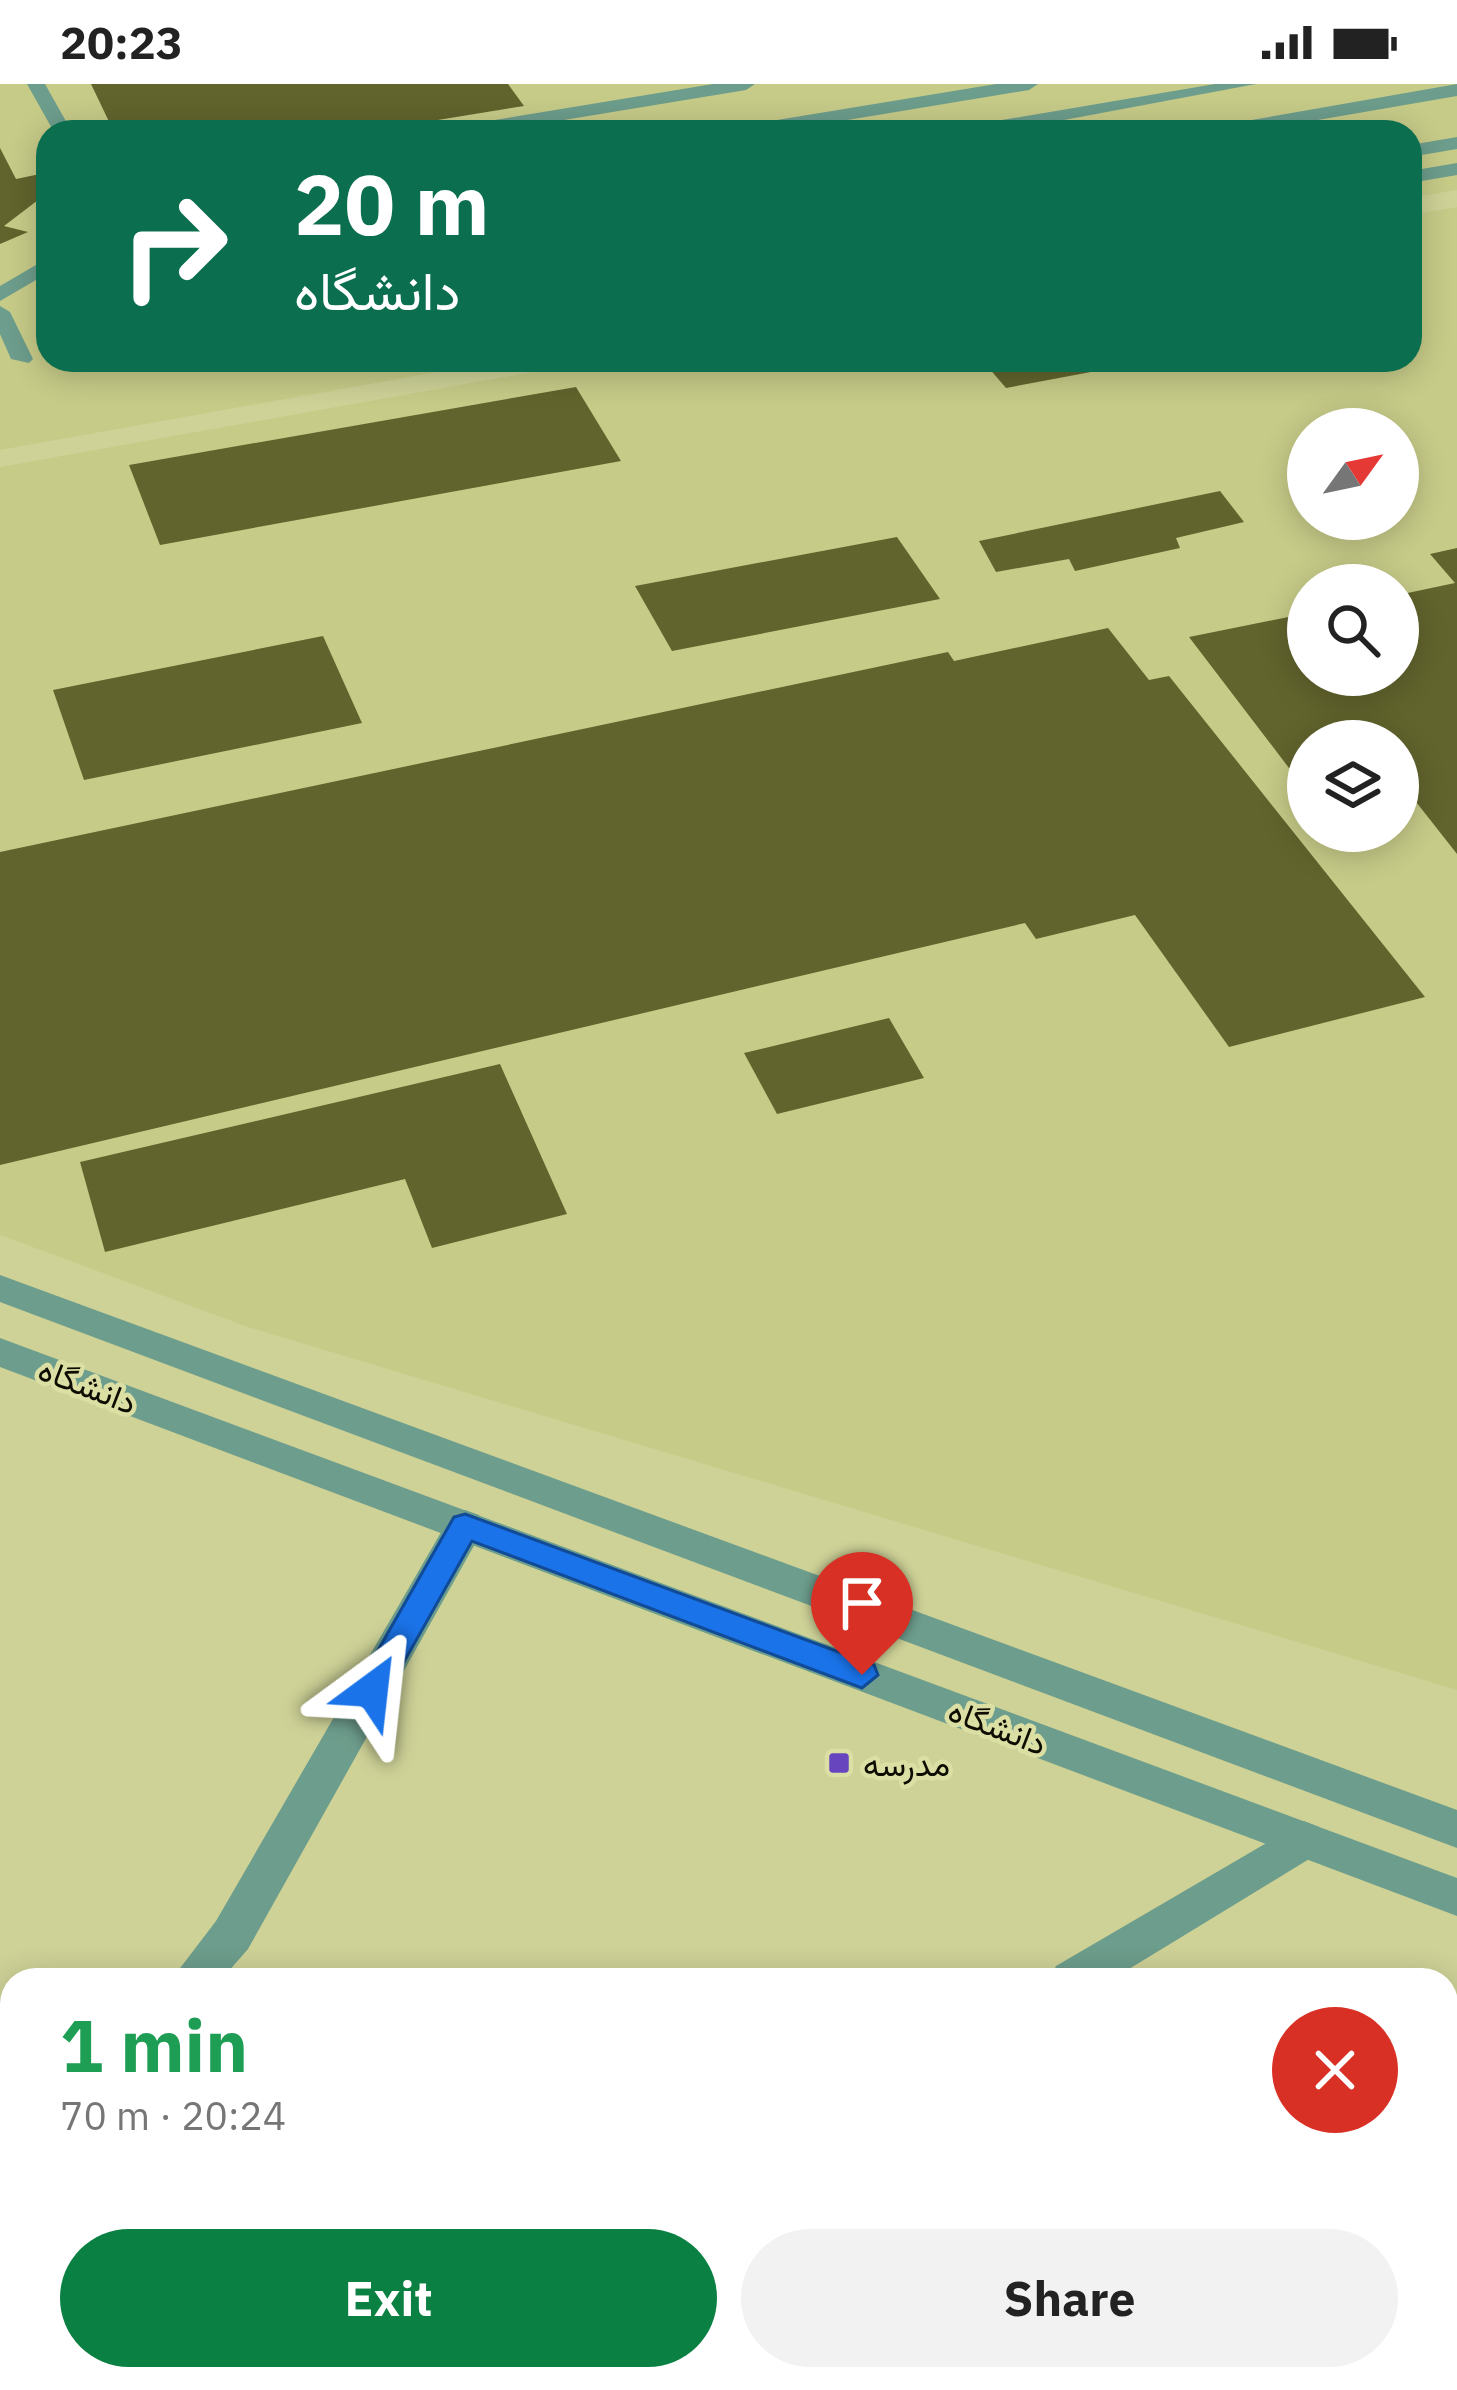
<!DOCTYPE html>
<meta charset="utf-8">
<style>
:root{--surface:#fff;--page:#f2f2f2;--text:#222;--muted:#767676;--accent:#0b8043}
body{margin:0;font-family:"IBM Plex Sans",Vazirmatn,sans-serif;background:var(--page);color:var(--text);height:100vh;display:flex;flex-direction:column;font-size:45px;white-space:nowrap}
*{box-sizing:border-box;margin:0}
p{font-size:39px;color:var(--muted)}
.icon{flex:none;width:66px;height:66px;fill:none;stroke:currentColor;stroke-width:2;stroke-linecap:round;stroke-linejoin:round}
.map{position:relative;flex:1;overflow:hidden}
.drawer{position:absolute;left:0px;top:1884px;width:1458px;height:423px;display:flex;flex-direction:column;background:var(--surface);border-radius:36px 36px 0 0;box-shadow:0 6px 30px #0003}
.drawer>*{flex:none}
.hud{position:absolute;left:36px;top:36px;width:1386px;height:252px;border-radius:36px;box-shadow:0 6px 30px #0003;background:#0b6e4f;color:#fff;overflow:hidden}
.needle{width:78px;rotate:57deg}
.tools{position:absolute;left:1287px;top:324px;display:grid;gap:24px}
.tools a{display:grid;place-items:center;width:132px;height:132px;border-radius:50%;background:var(--surface);box-shadow:0 6px 30px #0003;font-size:60px}
.pin{position:absolute;display:grid;place-items:center;width:102px;height:102px;color:#fff;margin:-123px -51px;border-radius:50% 50% 50% 0;rotate:-45deg;box-shadow:0 0 12px #0007}
.pin .icon{rotate:45deg}
.me{position:absolute;width:132px;margin:-66px;rotate:30deg;stroke-linejoin:round;filter:drop-shadow(0 0 9px #0008)}
.turn{display:flex;align-items:center;gap:42px;height:252px;padding:0 60px;font-size:54px}
.turn .icon{width:156px;height:156px;stroke-width:2.5}
.turn b{display:block;font-size:84px;line-height:102px}
.round{display:grid;place-items:center;flex:none;width:126px;height:126px;border-radius:63px;background:var(--page)}
.summary{display:flex;align-items:center;justify-content:space-between;height:204px;padding:0 60px}
h1{font-size:72px;font-weight:800;line-height:90px;color:#1e9e55}
.cta{display:flex;gap:24px;margin-top:auto;padding:24px 60px}
.cta a{flex:1;height:138px;border-radius:72px;background:var(--accent);color:#fff;font-size:48px;font-weight:800;line-height:138px;text-align:center}
.cta a+a{background:var(--page);color:var(--text)}
.status{display:flex;justify-content:space-between;align-items:center;height:84px;padding:0 60px;background:var(--surface);direction:ltr}
.status svg{height:33px;fill:currentColor}
.map>svg:first-child{display:block}
.built{fill:#c7cb88;fill-rule:evenodd}
.building{fill:#62642d}
.lines{fill:none;stroke-linecap:round;stroke-linejoin:round}
.service{fill:#6d9d8c;fill-rule:evenodd}
.minor{fill:#6d9d8c;fill-rule:evenodd}
.tertiary{fill:#6d9d8c;fill-rule:evenodd}
.route{fill:#1a73e8;stroke:#114b97;stroke-width:3}
.poi-dot{fill:#6645be;stroke:#dbdfa4;stroke-width:4.5}
.labels{text-anchor:middle;dominant-baseline:central;stroke-width:9;stroke-linejoin:round;paint-order:stroke}
.street-label{font-size:33px;fill:#0c0c00;stroke:#dbdfa4}
.poi-label{font-size:33px;fill:#0c0c00;stroke:#dbdfa4;text-anchor:start}
</style>
<div class="status"><b>20:23</b><svg viewBox="0 0 49 12"><path d="M0 12V9h3v3zM5 12V6h3v6zM10 12V3h3v9zM15 12V0h3v12zM26 1h20v11H26zM47 4h2v5h-2z"/></svg></div>
<div class="map">
<svg width="1457" height="2306" viewBox="0 0 1457 2306">
<rect width="100%" height="100%" fill="#ced297"/>
<!-- built -->
<g class="built">
<path d="M0 0H1457V106L1410 114V48H48V276H504L0 366Z"/>
<path d="M1457 123V1606L248 1243 0 1151V383L600 276H1410V131ZM1308 345H1398V435H1308ZM1308 501H1398V591H1308ZM1308 657H1398V747H1308Z"/>
</g>
<!-- building -->
<g class="building">
<path d="M91 0H508L524 22 364 48H114Z"/>
<path d="M0 64 16 95 45 89 48 95 42 113 4 142 28 148 0 160Z"/>
<path d="M982 276H1099L1107 285 1006 304Z"/>
<path d="M576 303 621 377 160 461 129 381Z"/>
<path d="M1220 407 1244 438 1176 454 1180 464 1075 487 1069 475 996 488 979 457Z"/>
<path d="M897 453 940 515 672 567 635 502Z"/>
<path d="M1457 464V770L1398 695V657H1308V681L1289 684 1189 553 1308 529V591H1398V511L1455 499 1430 470Z"/>
<path d="M1108 544 1149 596 1169 592 1425 913 1229 963 1135 831 1036 855 1025 839 0 1081V768L948 568 954 577Z"/>
<path d="M323 552 362 639 84 696 53 606Z"/>
<path d="M889 934 924 994 777 1030 744 969Z"/>
<path d="M500 980 567 1130 432 1164 405 1095 105 1168 80 1078Z"/>
<path d="M1457 2030V2119L1446 2105 1451 2092 1446 2086V2037Z"/>
</g>
<g class="lines">
<!-- service -->
<g class="service">
<path d="M27 0H45L72 48H54Z"/>
<path d="M713 0H755L746 6 492 48H449L458 42Z"/>
<path d="M996 0H1038L1029 6 775 48H732L741 42Z"/>
<path d="M1215 0H1256L1000 48H958L967 42Z"/>
<path d="M1457 0V12L1249 48H1208L1217 42Z"/>
<path d="M1457 53V65L1410 73V61Z"/>
<path d="M1457 79V91L1410 99V87Z"/>
<path d="M48 174V189L0 217V202Z"/>
<path d="M0 222 10 228 33 275 29 279 11 275 0 250Z"/>
<path d="M166 276H188L191 283 172 288Z"/>
</g>
<!-- minor -->
<g class="minor">
<path d="M465 1426 479 1431 485 1442 248 1865 221 1896H171L216 1837 451 1431Z"/>
<path d="M1304 1737 1319 1743 1326 1756 1319 1769 1111 1896H1050L1056 1882Z"/>
<path d="M12 2000V2047L0 2052V2005Z"/>
<path d="M0 2129 12 2134V2200L0 2196Z"/>
<path d="M43 2295H94L99 2306H48Z"/>
<path d="M1260 2295H1314L1319 2306H1265Z"/>
</g>
<!-- tertiary -->
<g class="tertiary">
<path d="M0 1191 1457 1726V1764L0 1218Z"/>
<path d="M0 1254 1457 1794V1832L0 1283Z"/>
</g>
</g>
<!-- route -->
<path class="route" d="M465 1430 874 1581 878 1591 862 1604 472 1457 383 1615H361L356 1606 361 1596 454 1433Z"/>
<!-- markers -->
<rect class="poi-dot" x="827" y="1667" width="24" height="24" rx="6"/>
<g class="labels">
<!-- street labels -->
<g class="street-label">
<text transform="translate(88 1301) rotate(21)">دانشگاه</text>
<text transform="translate(998 1642) rotate(21)">دانشگاه</text>
</g>
<!-- poi labels -->
<g class="poi-label">
<text x="863" y="1679">مدرسه</text>
</g>
</g>
</svg>
<div class="tools">
<a><svg class="needle" viewBox="-14 -14 28 28"><path d="M0-13l5 13h-10z" fill="#e53935"/><path d="M0 13l5-13h-10z" fill="#767676"/></svg></a>
<a><svg class="icon" aria-label="search" viewBox="0 0 24 24"><circle cx="10" cy="10" r="6"/><path d="M15 15l6 6"/></svg></a>
<a><svg class="icon" aria-label="layers" viewBox="0 0 24 24"><path d="M12 4l9 5-9 5-9-5zM3 14l9 5 9-5"/></svg></a>
</div>
<div class="pin" style="left:862px;top:1591px;background:#d93025"><svg class="icon" aria-label="arrive" viewBox="0 0 24 24"><path d="M6 21V4h12l-3 4 3 4H6"/></svg></div>
<svg class="me" style="left:372px;top:1606px" viewBox="-20 -20 40 40"><path d="M0-17L14 15 0 8-14 15z" fill="#1a73e8" stroke="#fff" stroke-width="4"/></svg>
<div class="hud">
<div class="turn"><svg class="icon" aria-label="right" viewBox="0 0 24 24"><path d="M7 20v-9h11M14 6l5 5-5 5"/></svg><div><b>20 m</b>دانشگاه</div></div>
</div>
<section class="drawer">
<div class="summary"><div><h1>1 min</h1><p>70 m · 20:24</p></div><a class="round" style="background:#d93025;color:#fff"><svg class="icon" aria-label="close" viewBox="0 0 24 24"><path d="M6 6l12 12M18 6L6 18"/></svg></a></div>
<div class="cta"><a>Exit</a><a>Share</a></div>
</section>
</div>
